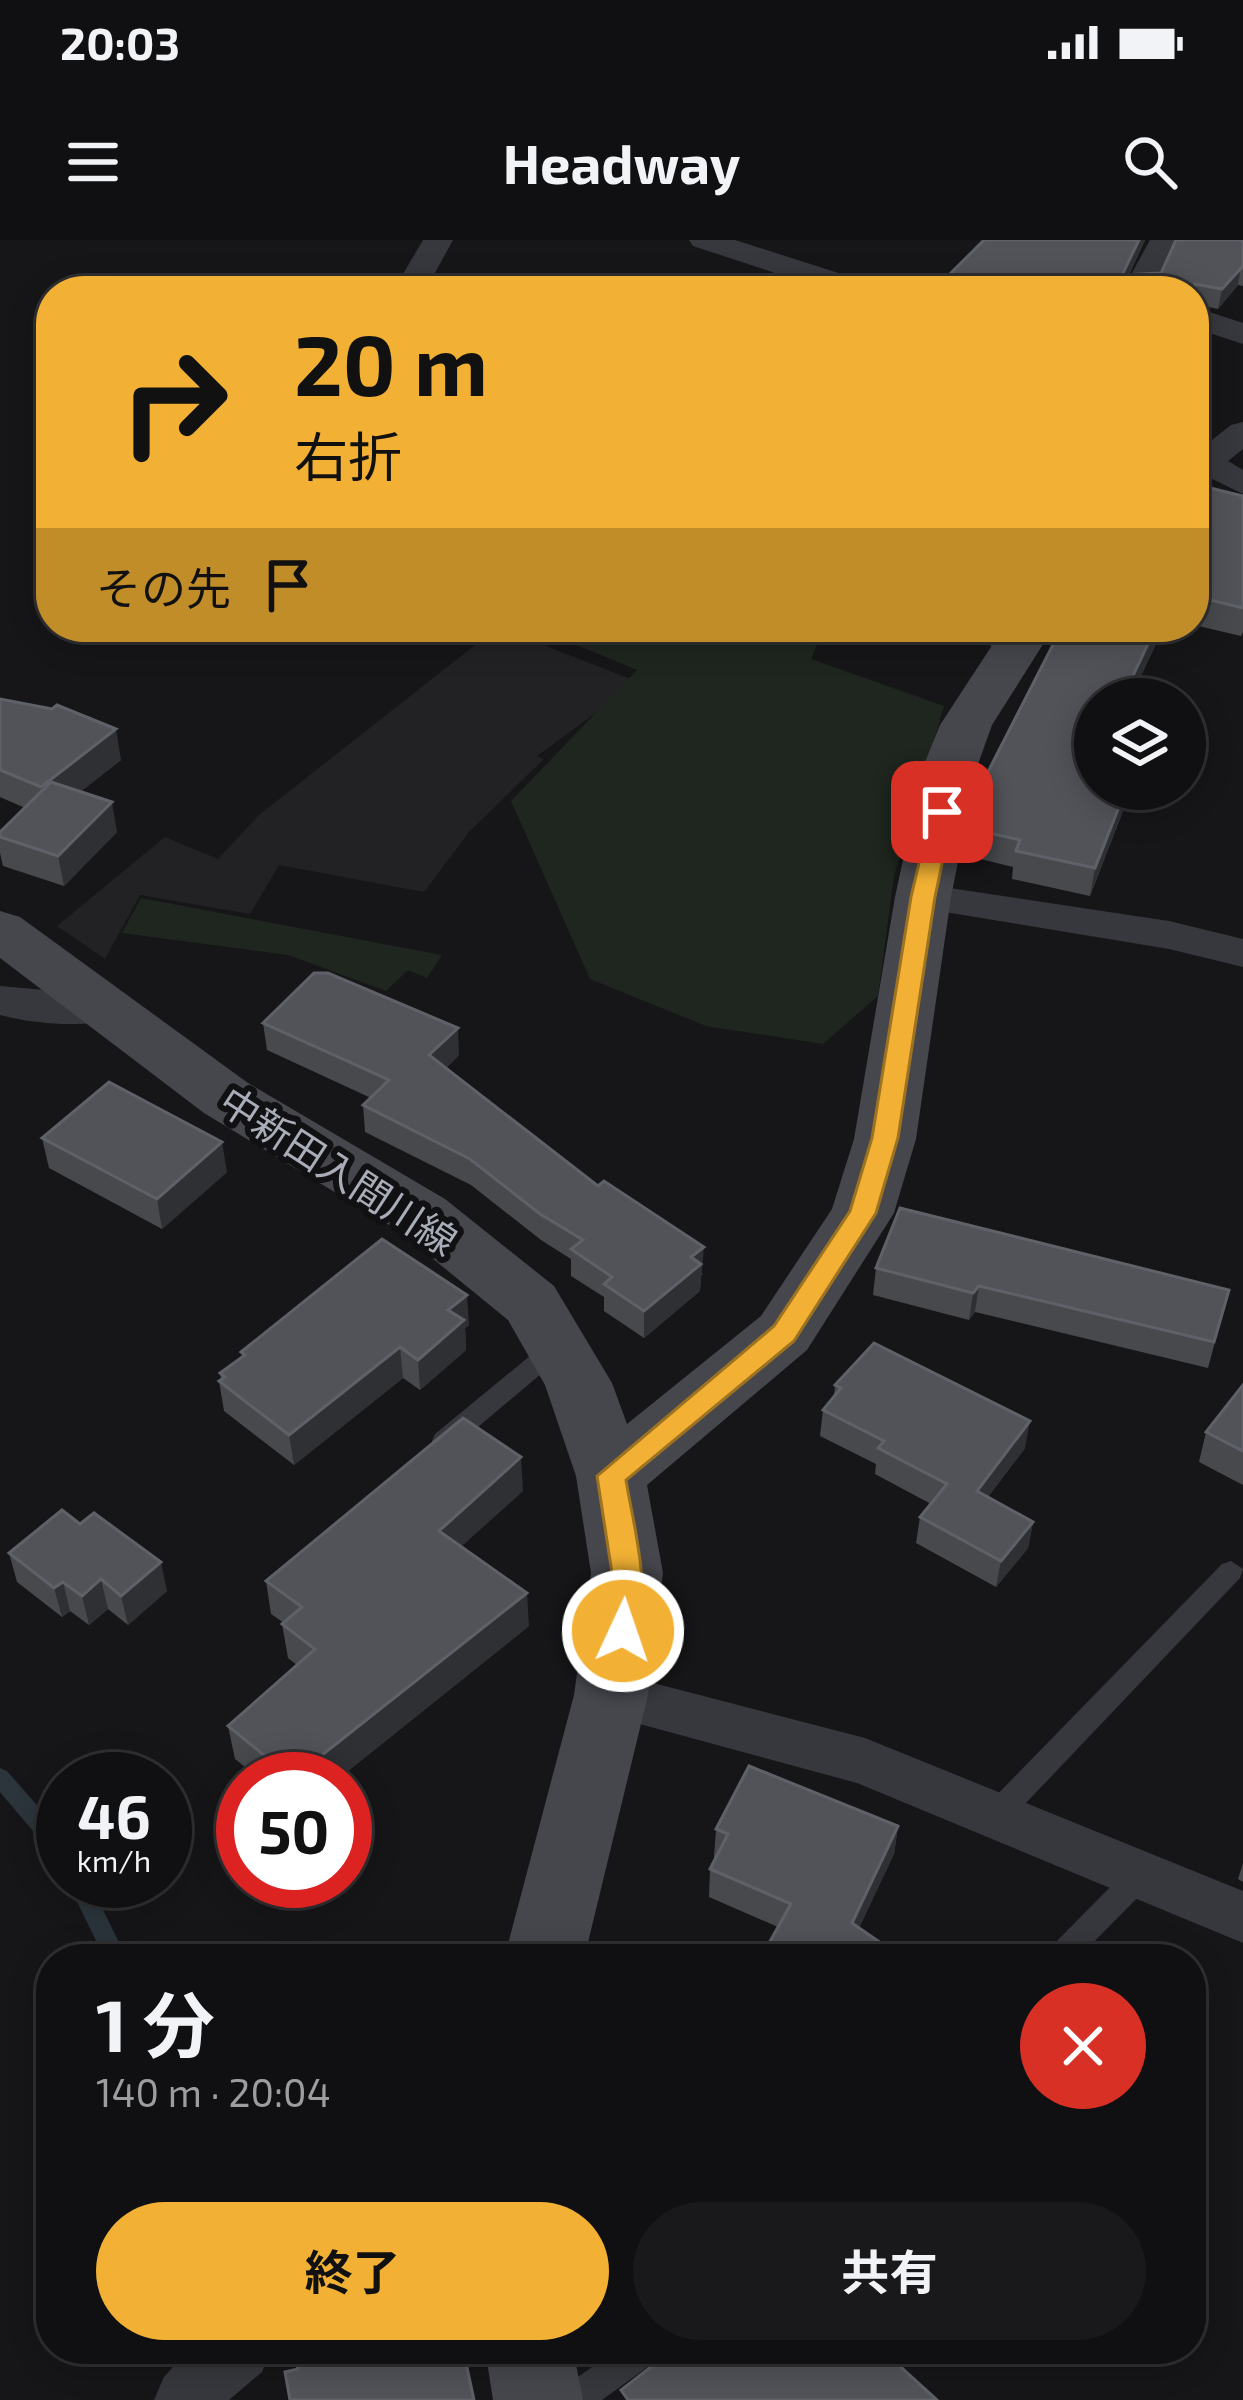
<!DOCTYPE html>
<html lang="ja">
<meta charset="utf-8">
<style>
:root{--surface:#101012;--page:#19191b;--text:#f1f3f6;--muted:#9c9d9f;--line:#303032;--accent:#f2b134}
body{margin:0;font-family:"Exo 2","Noto Sans JP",sans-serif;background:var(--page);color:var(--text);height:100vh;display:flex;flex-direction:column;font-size:45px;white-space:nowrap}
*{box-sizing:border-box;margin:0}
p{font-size:39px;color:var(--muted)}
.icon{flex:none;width:66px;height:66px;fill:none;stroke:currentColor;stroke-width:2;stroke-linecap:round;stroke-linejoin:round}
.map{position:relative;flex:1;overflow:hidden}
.panel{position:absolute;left:36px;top:1704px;width:1170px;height:420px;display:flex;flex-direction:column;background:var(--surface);border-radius:48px;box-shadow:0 6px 30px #0003,0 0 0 3px var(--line)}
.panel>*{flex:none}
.top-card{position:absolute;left:36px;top:36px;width:1173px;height:366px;border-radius:48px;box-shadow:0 6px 30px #0003,0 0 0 3px var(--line);background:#f2b134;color:#111;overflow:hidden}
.tools{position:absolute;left:1074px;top:438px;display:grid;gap:24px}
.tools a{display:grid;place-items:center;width:132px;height:132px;border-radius:50%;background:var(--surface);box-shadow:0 6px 30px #0003,0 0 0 3px var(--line);font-size:60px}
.speed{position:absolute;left:36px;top:1512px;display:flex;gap:24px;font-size:60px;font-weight:700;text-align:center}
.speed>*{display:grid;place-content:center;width:156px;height:156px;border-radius:50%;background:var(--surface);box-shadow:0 6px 30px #0003,0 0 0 3px var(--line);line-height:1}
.speed small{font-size:30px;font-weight:400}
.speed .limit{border:18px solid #d22;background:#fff;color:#111}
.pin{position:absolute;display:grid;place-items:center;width:102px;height:102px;color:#fff;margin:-51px;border-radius:24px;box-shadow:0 6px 18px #0006}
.me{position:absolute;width:132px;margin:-66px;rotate:3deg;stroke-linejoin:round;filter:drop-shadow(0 0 9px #0008)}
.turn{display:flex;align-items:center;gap:42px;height:252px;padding:0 60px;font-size:54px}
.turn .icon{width:156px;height:156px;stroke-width:2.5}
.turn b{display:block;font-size:84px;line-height:102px}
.then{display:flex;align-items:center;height:114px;padding:0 60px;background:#0003;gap:24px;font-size:45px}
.round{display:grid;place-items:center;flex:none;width:126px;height:126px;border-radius:63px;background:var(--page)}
.head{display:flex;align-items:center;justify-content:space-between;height:204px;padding:0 60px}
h1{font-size:72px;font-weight:700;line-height:90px}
.action{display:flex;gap:24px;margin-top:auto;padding:24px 60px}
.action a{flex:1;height:138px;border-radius:72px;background:var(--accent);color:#111;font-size:48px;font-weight:700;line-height:138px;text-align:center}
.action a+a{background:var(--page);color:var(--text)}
.status{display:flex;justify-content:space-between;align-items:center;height:84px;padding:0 60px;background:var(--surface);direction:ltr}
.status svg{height:33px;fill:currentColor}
header{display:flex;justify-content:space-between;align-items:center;height:156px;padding:0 60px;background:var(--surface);font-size:54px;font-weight:700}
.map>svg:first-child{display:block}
.built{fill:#222225}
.green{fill:#1e261f}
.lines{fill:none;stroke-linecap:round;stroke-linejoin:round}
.stream{fill:#2c353c;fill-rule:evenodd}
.lane{fill:#37383d;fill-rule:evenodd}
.street{fill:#37383d;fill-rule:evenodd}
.secondary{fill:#45474d;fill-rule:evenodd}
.wall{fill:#47494d}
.shaded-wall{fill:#2f3033}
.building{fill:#525359;stroke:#5f6168;stroke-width:3}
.route{fill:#f2b134;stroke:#9d7322;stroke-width:3}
.labels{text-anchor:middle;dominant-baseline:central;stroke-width:12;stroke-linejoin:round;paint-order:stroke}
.street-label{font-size:39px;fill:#a8adb8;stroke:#111113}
</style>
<div class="status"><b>20:03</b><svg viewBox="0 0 49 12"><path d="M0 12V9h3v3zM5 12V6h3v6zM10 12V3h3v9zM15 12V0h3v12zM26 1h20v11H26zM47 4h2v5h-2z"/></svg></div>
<header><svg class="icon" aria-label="menu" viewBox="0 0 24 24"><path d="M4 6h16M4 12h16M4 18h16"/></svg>Headway<svg class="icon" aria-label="search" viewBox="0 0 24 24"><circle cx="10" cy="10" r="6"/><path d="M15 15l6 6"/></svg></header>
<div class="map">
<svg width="1243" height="2160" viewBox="0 0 1243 2160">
<rect width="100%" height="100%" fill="#161618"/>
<!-- built -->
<path class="built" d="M498 387 638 442 537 516 544 519 469 592 424 652 279 625 250 674 140 655 105 719 57 686 165 597 218 619 259 575Z"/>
<!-- green -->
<g class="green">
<path d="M533 387H825L811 419 944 466 894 636 878 756 823 804 706 786 590 739 511 561 637 430Z"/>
<path d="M141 658 442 715 427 738 408 730 386 751 288 715 122 693Z"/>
</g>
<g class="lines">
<!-- stream -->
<g class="stream">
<path d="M0 1528 7 1531 63 1595V1619L55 1617 0 1552Z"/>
<path d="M67 1641H89L127 1719H105Z"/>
</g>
<!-- lane -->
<g class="lane">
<path d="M557 1098 566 1101 569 1107 566 1113 453 1208H435L432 1201 435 1194 548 1101Z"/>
<path d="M1231 1321 1243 1329 1240 1338 1006 1584 996 1587 986 1584 982 1575 986 1566 1222 1324Z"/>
<path d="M1142 1621 1152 1625 1156 1634 1152 1643 1077 1719H1043L1048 1710 1132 1625Z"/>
<path d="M618 2109H662L657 2120 602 2160H558L562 2148Z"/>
</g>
<!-- street -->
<g class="street">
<path d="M423 0H453L425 51H393Z"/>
<path d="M689 0H735L873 44 878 51H830L693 6Z"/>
<path d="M1150 0H1180L1154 51H1122Z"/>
<path d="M1194 67 1243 83V104L1194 88Z"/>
<path d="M1243 182V209L1228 221 1243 230V254L1194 230V205L1203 207 1231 185Z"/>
<path d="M965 387H1014L1038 403 1032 411C1010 416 978 405 965 387Z"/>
<path d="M923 644 1169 681 1243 699V727L1169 709 908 666 902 657 908 648Z"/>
<path d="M0 746 101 755 116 759 122 769 116 779C83 788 33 784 0 775Z"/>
<path d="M611 1432 865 1498 1243 1651V1703L857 1543 592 1471 584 1455 592 1439Z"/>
<path d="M189 2109H271L262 2132 229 2160H154L164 2137Z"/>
</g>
<!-- secondary -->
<g class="secondary">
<path d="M1004 387H1054L992 485 977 527 951 657 916 899 894 973 807 1110 647 1245 663 1333 648 1455 584 1719H504L574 1455 591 1333 576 1236 545 1145 508 1080 399 991 204 873 0 718V671L20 677 248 843 445 959 554 1046 612 1143 627 1184 761 1076 832 969 854 899 895 657 923 527 940 485Z"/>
<path d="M485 2109H573L583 2160H493Z"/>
</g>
</g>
<!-- wall -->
<g class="wall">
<path d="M983 0H1145L1129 35 1161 33 1243 0V46L1238 45 1218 69 1194 64V51H936V48Z"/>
<path d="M1194 244 1243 256V392L1241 396 1194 385Z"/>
<path d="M1062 387H1164L1130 459H1095V549H1127L1123 571 1090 656 1012 639 1013 627 964 615 967 588Z"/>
<path d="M0 459 121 520 80 552 117 592 64 646 3 626 0 613V592L25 568 0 557Z"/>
<path d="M263 783 459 815 446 828 703 1034 701 1035 700 1051 644 1098 604 1071V1057L571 1036V1019L541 1000 471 945 365 892 363 865 371 858 267 810Z"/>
<path d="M42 898 227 932 162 989 49 928Z"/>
<path d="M876 1028 1229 1050 1208 1128 975 1072 969 1080 873 1055Z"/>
<path d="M469 1085 465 1088 466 1110 420 1150 403 1138 294 1225 224 1171 219 1141 221 1140 220 1133 242 1117 241 1112Z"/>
<path d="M835 1145 1025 1208 988 1257 1033 1282 1028 1308 996 1347 916 1303 920 1277 931 1264 875 1234 876 1224 820 1196 823 1170 834 1156Z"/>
<path d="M1243 1145V1245L1199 1222 1206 1192Z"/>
<path d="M523 1251 461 1306 529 1386 338 1539H260L235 1519 228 1486 297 1425 288 1418 282 1384 284 1383 271 1374 266 1341Z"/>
<path d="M9 1313 167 1351 128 1385 108 1369 89 1385 70 1371 62 1377 17 1342Z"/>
<path d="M898 1586 894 1614 859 1687H778L709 1657 710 1629 716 1617H714L716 1589Z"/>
<path d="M1243 1623V1642L1238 1639Z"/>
</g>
<!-- shaded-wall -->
<g class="shaded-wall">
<path d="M1139 0H1145L1121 51 1122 35Z"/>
<path d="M1241 25 1238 45 1218 69 1222 49Z"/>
<path d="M1156 387H1164L1130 459H1122Z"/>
<path d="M116 489 121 520 47 578 41 547Z"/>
<path d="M1126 549 1123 571 1090 656 1095 628Z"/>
<path d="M112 562 117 592 64 646 58 616Z"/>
<path d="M458 788 459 815 431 842 429 815Z"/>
<path d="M222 902 227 932 162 989 157 959Z"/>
<path d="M704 1007 700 1051 644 1098V1071L691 1017Z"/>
<path d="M979 1046 975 1072 969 1080 973 1053Z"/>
<path d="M467 1055 469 1085 465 1088 466 1110 420 1150 418 1120 448 1070Z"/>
<path d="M400 1107 403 1138 294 1225 289 1195Z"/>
<path d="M1030 1181 1025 1208 973 1277 977 1251Z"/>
<path d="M521 1217 523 1251 442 1324 439 1291Z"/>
<path d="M1033 1282 1028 1308 996 1347 1001 1321Z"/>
<path d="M161 1322 167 1351 128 1385 121 1356Z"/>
<path d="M101 1339 108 1369 89 1385 82 1356Z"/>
<path d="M63 1342 70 1371 62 1377 54 1348Z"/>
<path d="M527 1353 529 1386 338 1539H299L298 1534Z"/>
<path d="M284 1523 287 1539H282L280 1528Z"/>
<path d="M898 1586 894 1614 849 1710 852 1683Z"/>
</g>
<!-- building -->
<g class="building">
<path d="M984 0H1139L1122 35 1161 33 1176 0H1243V26L1222 49 1195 44 1194 51H949L936 48Z"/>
<path d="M1194 244 1243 256V368L1194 356Z"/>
<path d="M1062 387H1156L1122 459H1095V549H1126L1095 628 1016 611 1020 600 967 588 972 563Z"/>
<path d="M0 459 52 469 57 465 116 489 41 547 0 530Z"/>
<path d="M51 542 112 562 58 616 0 597V592Z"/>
<path d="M314 733H328L458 788 429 815 598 946 604 941 704 1007 691 1017 701 1024 644 1071 604 1044 612 1037 571 1009 583 1000 540 974 470 919 363 865 389 840 263 783Z"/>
<path d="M109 842 222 902 157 959 42 898Z"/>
<path d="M900 968 1229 1050 1214 1102 979 1046 973 1053 876 1028Z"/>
<path d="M382 999 467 1055 448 1070 464 1080 418 1120 400 1107 289 1195 219 1141 225 1137 220 1133 245 1115 241 1112Z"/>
<path d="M874 1103 1030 1181 977 1251 1033 1282 1001 1321 920 1277 947 1244 878 1208 884 1201 823 1170 841 1148 835 1145Z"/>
<path d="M1243 1145V1211L1206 1192Z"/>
<path d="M463 1178 521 1217 439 1291 527 1353 298 1534 284 1523 280 1528 228 1486 315 1409 282 1384 302 1367 266 1341Z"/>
<path d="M62 1270 80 1284 94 1273 161 1322 121 1356 101 1339 82 1356 63 1342 54 1348 9 1313Z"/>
<path d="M749 1526 898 1586 852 1683 904 1719H760L791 1664 710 1629 728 1594 716 1589Z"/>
<path d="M350 2109H463L474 2160H290L285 2132 298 2129 296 2122Z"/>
<path d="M674 2109H881L937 2160H628L621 2150Z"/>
</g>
<!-- route -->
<path class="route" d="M942 565 953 572 935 657 898 898 876 973 794 1101 626 1240C633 1283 654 1359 634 1400L623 1403 612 1400 608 1391 612 1333 597 1236 774 1086 850 971 872 898 911 657 931 572Z"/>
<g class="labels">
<!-- street labels -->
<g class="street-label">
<text transform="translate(339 930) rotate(33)">中新田入間川線</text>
</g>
</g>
</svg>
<div class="tools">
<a><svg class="icon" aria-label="layers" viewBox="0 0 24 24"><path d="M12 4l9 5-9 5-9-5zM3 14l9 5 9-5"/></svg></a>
</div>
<div class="speed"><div>46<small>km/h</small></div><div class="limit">50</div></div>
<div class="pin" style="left:942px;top:572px;background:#d93025"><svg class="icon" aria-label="arrive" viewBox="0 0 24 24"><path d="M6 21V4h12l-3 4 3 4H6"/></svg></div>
<svg class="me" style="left:623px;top:1391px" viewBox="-20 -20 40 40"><circle r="17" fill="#f2b134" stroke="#fff" stroke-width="3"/><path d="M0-11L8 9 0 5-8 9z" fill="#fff"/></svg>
<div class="top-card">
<div class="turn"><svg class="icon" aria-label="right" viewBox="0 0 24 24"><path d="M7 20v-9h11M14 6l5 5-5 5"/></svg><div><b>20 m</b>右折</div></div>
<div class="then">その先<svg class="icon" aria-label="arrive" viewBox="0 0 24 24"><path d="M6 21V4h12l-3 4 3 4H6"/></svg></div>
</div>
<section class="panel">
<div class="head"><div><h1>1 分</h1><p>140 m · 20:04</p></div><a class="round" style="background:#d93025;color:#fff"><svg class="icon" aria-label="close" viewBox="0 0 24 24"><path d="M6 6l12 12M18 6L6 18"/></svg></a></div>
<div class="action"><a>終了</a><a>共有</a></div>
</section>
</div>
